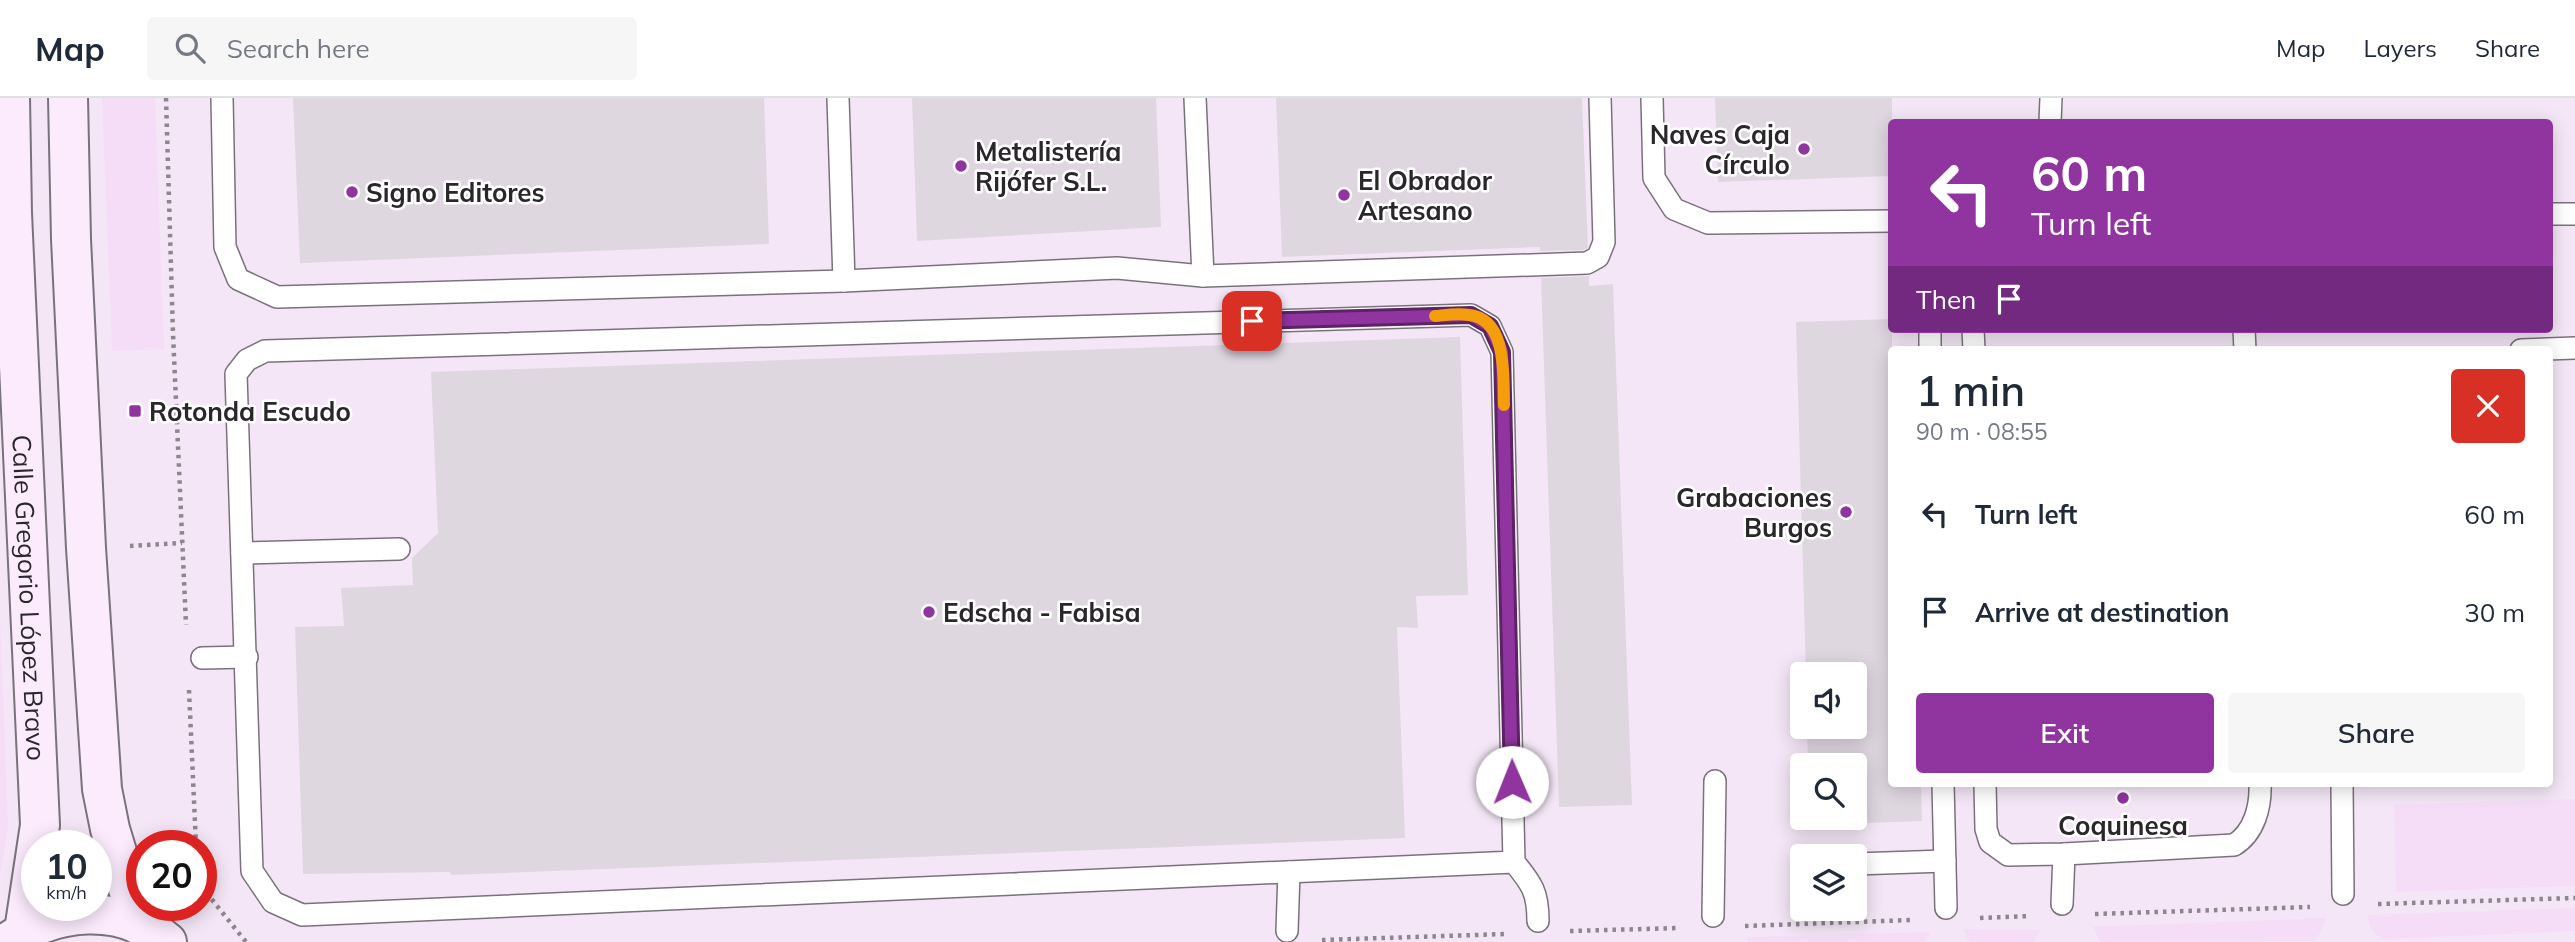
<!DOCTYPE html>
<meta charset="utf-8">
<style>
:root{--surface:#fff;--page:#f6f6f7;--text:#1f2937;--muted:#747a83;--line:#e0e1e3;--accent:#90349f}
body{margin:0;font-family:Mulish,sans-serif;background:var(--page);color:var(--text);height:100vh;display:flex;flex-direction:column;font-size:26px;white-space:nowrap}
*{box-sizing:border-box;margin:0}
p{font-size:23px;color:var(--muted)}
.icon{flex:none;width:38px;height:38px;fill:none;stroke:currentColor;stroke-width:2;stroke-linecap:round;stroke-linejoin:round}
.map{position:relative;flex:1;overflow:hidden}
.side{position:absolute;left:1888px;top:248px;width:665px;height:441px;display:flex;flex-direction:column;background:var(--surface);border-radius:7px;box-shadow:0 4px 18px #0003}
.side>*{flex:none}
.guide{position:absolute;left:1888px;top:21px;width:665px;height:214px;border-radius:7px;box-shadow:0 4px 18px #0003;background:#90349f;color:#fff;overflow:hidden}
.tools{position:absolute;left:1790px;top:564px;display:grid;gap:14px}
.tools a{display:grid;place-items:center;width:77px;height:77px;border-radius:7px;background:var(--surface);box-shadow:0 4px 18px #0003;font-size:35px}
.speed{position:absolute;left:21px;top:732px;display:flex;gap:14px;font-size:35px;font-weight:700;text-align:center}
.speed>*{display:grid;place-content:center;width:91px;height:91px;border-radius:50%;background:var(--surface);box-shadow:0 4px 18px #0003;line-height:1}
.speed small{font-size:18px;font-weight:400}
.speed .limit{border:10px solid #d22;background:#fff;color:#111}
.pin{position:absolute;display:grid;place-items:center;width:60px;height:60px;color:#fff;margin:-30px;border-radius:14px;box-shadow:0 4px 10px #0006}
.me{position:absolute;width:77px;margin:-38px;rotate:359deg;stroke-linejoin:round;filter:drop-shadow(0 0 5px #0008)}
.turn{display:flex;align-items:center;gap:24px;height:147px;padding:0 28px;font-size:32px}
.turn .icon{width:91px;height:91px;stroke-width:2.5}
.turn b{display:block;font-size:49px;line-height:60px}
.then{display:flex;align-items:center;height:66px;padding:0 28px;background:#0003;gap:14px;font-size:26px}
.round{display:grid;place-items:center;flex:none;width:74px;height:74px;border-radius:7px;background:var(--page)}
.summary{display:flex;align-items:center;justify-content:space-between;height:119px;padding:0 28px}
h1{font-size:42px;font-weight:600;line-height:52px}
.action{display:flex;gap:14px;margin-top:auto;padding:14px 28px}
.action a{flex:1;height:80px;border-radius:7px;background:var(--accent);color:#fff;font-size:28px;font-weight:600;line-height:80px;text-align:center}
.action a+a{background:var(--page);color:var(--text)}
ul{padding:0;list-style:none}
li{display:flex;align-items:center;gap:21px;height:98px;padding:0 28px}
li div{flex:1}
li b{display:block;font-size:26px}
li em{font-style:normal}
header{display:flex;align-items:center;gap:42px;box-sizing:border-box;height:98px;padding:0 35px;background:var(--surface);border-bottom:2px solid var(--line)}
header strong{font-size:33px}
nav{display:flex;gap:38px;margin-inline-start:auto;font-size:24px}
.search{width:490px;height:63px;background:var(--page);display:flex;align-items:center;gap:18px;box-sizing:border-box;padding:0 24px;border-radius:7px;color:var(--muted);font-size:26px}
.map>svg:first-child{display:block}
.built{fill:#f4e6f6;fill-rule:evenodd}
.green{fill:#f5ddf8}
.building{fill:#dfd7e0}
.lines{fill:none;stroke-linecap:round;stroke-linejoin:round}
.service-casing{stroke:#7a727b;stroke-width:24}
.secondary-casing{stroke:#7a727b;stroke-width:42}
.path{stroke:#8c868d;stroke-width:4.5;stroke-dasharray:3.5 5;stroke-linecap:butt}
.service{stroke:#fff;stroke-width:21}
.secondary{stroke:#fbebfd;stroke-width:38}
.route-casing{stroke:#5e2267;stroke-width:18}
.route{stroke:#90349f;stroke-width:12}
.slow{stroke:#f59e0b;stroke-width:12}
.poi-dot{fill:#90349f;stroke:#fff;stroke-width:2.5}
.labels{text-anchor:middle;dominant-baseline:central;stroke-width:5;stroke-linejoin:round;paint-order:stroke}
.poi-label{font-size:26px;font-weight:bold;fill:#2a272b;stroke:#fff;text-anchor:start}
.street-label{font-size:26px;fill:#2a272b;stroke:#fff}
</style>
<header>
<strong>Map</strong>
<div class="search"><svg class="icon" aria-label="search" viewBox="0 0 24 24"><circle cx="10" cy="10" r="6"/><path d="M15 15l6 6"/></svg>Search here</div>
<nav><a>Map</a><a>Layers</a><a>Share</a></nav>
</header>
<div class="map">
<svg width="2575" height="844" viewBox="0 0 2575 844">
<rect width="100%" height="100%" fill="#fbf2fc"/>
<!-- built -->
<path class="built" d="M0 0H2575V844H0ZM1892 24H2550V231H1892ZM1892 252H2550V686H1892ZM1802 576H1855V628H1802ZM1802 667H1855V719H1802ZM37 747H96V807H37ZM142 747H201V807H142ZM1802 758H1855V810H1802Z"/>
<!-- green -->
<g class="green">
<path d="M102 0H155L164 251 112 253Z"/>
<path d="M0 515 8 729 0 776Z"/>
<path d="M2575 701V788L2396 794 2394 707Z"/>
<path d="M2575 810V833L2385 841C2372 837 2370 830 2367 817Z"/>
<path d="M2326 820 2320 836 2312 843 2100 844 2093 829Z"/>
<path d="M1963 831 2041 832 2034 844H1969Z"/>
<path d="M1931 834 1925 844H1748L1747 839Z"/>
</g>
<!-- building -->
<g class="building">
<path d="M293 0H764L769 146 300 165Z"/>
<path d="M912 0H1156L1161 129 917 143Z"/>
<path d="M1276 0H1582L1588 150 1583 152 1540 153V149L1282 159Z"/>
<path d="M1715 0H1892V78L1718 84Z"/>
<path d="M1589 178V188L1613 186 1632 707 1559 709 1541 180Z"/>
<path d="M1892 221V686H1921L1922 723 1810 727V719H1855V667H1808L1807 628H1855V576H1806L1796 224Z"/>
<path d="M1460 239 1468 497 1416 498 1418 530 1397 529 1405 740 451 777 450 774 303 776 295 529 344 528 341 490 413 487 412 460 438 435 431 274Z"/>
</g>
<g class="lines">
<!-- service casing -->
<g class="service-casing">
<g id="service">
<path d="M222 0 225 149 238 181 277 199 844 183 1117 170 1203 178 1587 165 1598 159 1604 144 1600 0"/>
<path d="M838 0 844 183"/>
<path d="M1195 0 1203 178"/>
<path d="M1652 0 1654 80 1674 111 1708 125 1892 123"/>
<path d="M2050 24 2051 0"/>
<path d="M2550 116H2575"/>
<path d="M1930 231V252"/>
<path d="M1973 231 1974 252"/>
<path d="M2244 231 2245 252"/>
<path d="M2521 252 2575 250"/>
<path d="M242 455 399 451"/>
<path d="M202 560 247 559"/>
<path d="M1943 686 1946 810"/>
<path d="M1985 686 1986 731 1990 744 2008 757 2064 756 2234 747C2254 735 2261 709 2260 686"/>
<path d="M2342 686 2343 796"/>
<path d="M1514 764 302 817 273 804 252 773 236 276 247 262 265 253 1471 217 1490 228 1502 254 1514 764C1532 786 1538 794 1538 823"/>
<path d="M1855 766 1945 763"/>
<path d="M2062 806 2064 756"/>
<path d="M1713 818 1715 683"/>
<path d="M1287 833 1289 774"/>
</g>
</g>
<!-- secondary casing -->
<g class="secondary-casing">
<g id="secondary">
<path id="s1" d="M10 0 12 115 40 727 24 833"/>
<path d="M68 0 71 141 86 450 102 691 110 731 139 827"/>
<path d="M8 844C55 811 120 804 167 844"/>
</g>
</g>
<!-- path -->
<g class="path">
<path d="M166 0 173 236 186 527"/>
<path d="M130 448 182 445"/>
<path d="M189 592 196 747"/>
<path d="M201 788 246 844"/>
<path d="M2378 806 2575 800"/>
<path d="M2095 816 2310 809"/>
<path d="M1980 820 2030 818"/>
<path d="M1745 828 1911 822"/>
<path d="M1570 833 1680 830"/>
<path d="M1322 842 1506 836"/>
</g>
<!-- service -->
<use href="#service" class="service"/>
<!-- secondary -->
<use href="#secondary" class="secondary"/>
</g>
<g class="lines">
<!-- route casing -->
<g class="route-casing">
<path id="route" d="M1252 223 1471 217 1490 228 1502 254 1512 684"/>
</g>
<!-- route -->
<use href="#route" class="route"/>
<!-- slow -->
<path class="slow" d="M1435 218C1446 217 1458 215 1469 217 1508 221 1503 279 1504 307"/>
</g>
<!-- markers -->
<g class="poi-dot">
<circle cx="1804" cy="51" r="7"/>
<circle cx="961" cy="68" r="7"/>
<circle cx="352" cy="94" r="7"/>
<circle cx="1344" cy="97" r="7"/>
<rect x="128" y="306" width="14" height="14" rx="3.5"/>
<circle cx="1846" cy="414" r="7"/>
<circle cx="929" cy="514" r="7"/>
<circle cx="2123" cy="700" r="7"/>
</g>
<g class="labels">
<!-- poi labels -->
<g class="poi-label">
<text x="1790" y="36" text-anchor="end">Naves Caja<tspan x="1790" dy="30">Círculo</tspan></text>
<text x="975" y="53">Metalistería<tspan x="975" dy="30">Rijófer S.L.</tspan></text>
<text x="1358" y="82">El Obrador<tspan x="1358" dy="30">Artesano</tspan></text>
<text x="366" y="94">Signo Editores</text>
<text x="149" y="313">Rotonda Escudo</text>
<text x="1832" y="399" text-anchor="end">Grabaciones<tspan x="1832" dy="30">Burgos</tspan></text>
<text x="943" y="514">Edscha - Fabisa</text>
<text x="2123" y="727" text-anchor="middle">Coquinesa</text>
</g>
<!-- street labels -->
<g class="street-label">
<text stroke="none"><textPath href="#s1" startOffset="500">Calle Gregorio López Bravo</textPath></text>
</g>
</g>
</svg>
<div class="tools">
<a><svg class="icon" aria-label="sound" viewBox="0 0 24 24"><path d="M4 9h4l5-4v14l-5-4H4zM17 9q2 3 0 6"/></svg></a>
<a><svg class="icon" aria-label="search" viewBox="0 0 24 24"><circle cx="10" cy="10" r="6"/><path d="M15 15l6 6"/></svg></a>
<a><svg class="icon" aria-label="layers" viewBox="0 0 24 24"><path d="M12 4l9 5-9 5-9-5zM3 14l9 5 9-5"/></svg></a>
</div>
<div class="speed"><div>10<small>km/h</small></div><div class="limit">20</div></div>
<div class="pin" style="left:1252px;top:223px;background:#d93025"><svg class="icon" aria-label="arrive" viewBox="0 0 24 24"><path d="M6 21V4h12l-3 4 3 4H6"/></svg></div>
<svg class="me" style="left:1512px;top:684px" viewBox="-20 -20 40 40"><circle r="19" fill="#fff"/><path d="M0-13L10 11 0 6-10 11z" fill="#90349f"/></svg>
<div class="guide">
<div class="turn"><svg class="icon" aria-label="left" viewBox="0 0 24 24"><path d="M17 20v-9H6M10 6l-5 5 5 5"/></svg><div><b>60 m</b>Turn left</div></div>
<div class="then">Then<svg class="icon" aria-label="arrive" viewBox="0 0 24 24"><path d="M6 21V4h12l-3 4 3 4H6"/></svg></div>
</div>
<section class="side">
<div class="summary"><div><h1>1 min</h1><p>90 m · 08:55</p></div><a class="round" style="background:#d93025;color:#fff"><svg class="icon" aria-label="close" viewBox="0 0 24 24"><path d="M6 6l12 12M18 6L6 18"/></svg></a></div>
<ul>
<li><svg class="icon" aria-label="left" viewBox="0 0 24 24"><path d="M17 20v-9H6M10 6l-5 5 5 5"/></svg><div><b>Turn left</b></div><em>60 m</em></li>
<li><svg class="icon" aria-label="arrive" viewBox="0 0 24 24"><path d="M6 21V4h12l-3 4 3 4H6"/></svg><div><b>Arrive at destination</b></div><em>30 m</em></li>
</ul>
<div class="action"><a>Exit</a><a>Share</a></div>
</section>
</div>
